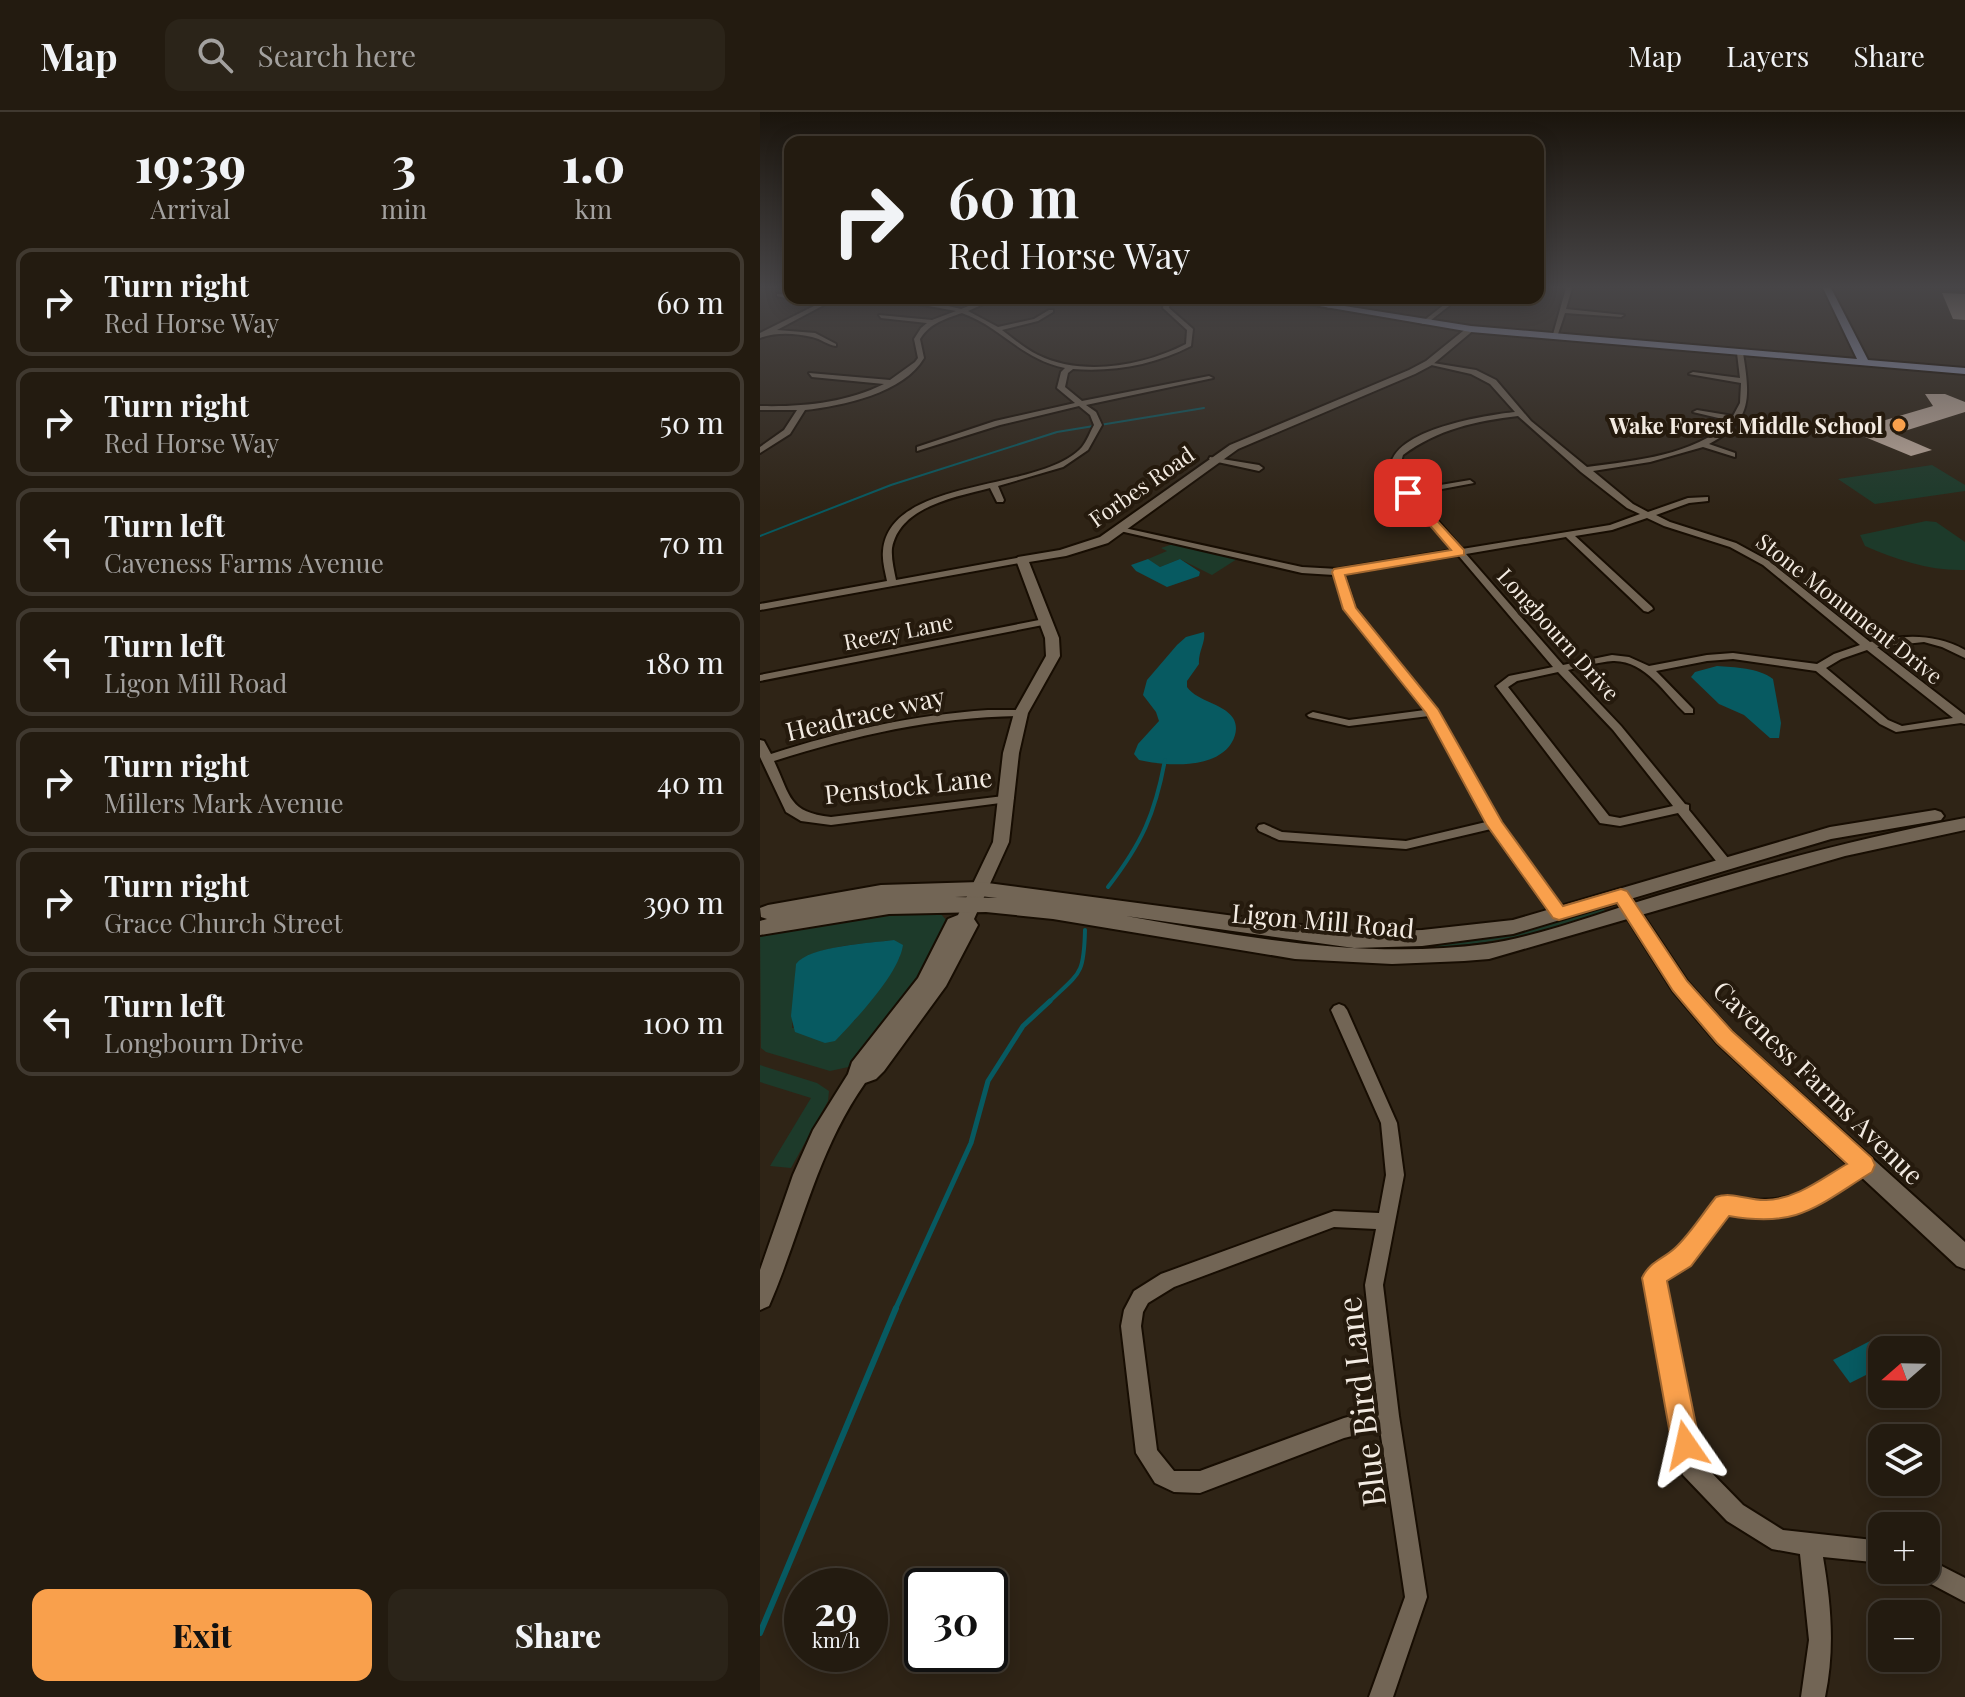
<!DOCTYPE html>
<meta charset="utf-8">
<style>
:root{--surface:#231b10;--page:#2b2419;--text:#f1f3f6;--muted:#a3a19f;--line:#403930;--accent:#f9a04c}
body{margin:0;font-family:"Playfair Display",serif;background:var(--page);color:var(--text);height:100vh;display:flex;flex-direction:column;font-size:30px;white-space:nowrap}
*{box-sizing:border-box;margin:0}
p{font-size:26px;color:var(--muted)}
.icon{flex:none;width:44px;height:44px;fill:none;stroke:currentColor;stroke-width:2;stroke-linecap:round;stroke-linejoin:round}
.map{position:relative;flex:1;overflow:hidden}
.panel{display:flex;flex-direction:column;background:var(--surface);width:760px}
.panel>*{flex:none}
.top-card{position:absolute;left:24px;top:24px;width:760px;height:168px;border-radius:16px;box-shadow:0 4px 20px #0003,0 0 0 2px var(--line);background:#231b10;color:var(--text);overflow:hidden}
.needle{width:52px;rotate:250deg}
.controls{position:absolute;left:1108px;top:1224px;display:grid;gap:16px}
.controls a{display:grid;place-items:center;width:72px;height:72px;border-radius:16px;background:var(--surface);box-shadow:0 4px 20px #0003,0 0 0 2px var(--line);font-size:40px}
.speed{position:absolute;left:24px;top:1456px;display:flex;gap:16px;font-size:40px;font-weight:700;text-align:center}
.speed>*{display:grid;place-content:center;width:104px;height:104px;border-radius:50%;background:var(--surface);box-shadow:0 4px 20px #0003,0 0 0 2px var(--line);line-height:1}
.speed small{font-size:20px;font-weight:400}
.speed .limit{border:4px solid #111;border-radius:12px;background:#fff;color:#111}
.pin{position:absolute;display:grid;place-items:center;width:68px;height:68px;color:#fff;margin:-34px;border-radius:16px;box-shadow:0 4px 12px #0006}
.me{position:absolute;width:88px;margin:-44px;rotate:349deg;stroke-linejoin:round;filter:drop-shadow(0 0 6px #0008)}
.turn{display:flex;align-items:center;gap:28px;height:168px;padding:0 32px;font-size:36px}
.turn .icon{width:104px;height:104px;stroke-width:2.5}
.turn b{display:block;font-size:56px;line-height:68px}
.eta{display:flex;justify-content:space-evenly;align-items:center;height:136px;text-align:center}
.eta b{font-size:48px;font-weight:800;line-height:56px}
.button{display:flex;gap:16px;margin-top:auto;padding:16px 32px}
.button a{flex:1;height:92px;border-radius:16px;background:var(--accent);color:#111;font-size:32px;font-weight:800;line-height:92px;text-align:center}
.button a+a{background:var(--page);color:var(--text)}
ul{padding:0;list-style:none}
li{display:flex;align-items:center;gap:24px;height:108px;margin:0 16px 12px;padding:0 16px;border:4px solid var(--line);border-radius:16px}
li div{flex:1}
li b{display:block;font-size:30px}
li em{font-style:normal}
header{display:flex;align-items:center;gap:48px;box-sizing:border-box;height:112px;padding:0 40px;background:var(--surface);border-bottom:2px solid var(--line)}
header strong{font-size:38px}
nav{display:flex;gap:44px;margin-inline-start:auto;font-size:28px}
.search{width:560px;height:72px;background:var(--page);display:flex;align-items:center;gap:20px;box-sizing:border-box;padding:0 28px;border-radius:16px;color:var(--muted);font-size:30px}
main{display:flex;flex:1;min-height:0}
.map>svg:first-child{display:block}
.green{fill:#1d3a2a;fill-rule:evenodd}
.water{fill:#075a61}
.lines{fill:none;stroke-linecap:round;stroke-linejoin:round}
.stream-far3{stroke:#075a61;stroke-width:2}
.stream-far2{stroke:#075a61;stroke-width:4}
.stream-far1{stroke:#075a61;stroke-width:5}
.stream{stroke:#075a61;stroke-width:6}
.building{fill:#bfac9e}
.minor-casing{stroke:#170d02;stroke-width:4}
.tertiary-casing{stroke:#170d02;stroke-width:4}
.secondary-casing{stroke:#170d02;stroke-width:4}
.primary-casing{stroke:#170d02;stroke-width:4}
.minor{fill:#726555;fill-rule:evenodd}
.tertiary{fill:#726555;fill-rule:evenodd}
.secondary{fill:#726555;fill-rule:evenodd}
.primary{fill:#9298b6;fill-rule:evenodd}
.route{fill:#f9a04c;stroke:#a26831;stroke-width:2}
.poi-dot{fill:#f9a04c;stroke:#251a0d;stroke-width:3}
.labels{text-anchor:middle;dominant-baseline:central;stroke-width:8;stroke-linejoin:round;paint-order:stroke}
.far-poi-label{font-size:22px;font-weight:bold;fill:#f3ebe2;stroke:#251a0d;text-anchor:end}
.far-street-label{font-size:22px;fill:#f3ebe2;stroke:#251a0d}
.street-label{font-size:26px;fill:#f3ebe2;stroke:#251a0d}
.near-street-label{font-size:32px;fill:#f3ebe2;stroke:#251a0d}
</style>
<header>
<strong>Map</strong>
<div class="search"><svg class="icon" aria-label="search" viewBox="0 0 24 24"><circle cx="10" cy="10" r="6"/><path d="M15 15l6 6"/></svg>Search here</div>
<nav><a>Map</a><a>Layers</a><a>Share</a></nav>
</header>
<main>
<section class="panel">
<div class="eta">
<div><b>19:39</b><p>Arrival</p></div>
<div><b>3</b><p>min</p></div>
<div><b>1.0</b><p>km</p></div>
</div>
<ul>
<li><svg class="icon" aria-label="right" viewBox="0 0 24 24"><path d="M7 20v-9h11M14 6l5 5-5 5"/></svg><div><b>Turn right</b><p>Red Horse Way</p></div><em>60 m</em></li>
<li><svg class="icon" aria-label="right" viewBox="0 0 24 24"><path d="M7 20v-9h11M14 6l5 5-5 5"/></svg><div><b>Turn right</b><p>Red Horse Way</p></div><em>50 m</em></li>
<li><svg class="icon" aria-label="left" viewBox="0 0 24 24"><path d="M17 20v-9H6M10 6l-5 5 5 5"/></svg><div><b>Turn left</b><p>Caveness Farms Avenue</p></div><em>70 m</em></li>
<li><svg class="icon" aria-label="left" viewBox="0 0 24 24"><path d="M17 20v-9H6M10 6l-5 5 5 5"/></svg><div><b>Turn left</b><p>Ligon Mill Road</p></div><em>180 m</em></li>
<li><svg class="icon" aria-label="right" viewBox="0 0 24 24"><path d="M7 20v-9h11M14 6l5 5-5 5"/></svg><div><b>Turn right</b><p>Millers Mark Avenue</p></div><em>40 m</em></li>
<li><svg class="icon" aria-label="right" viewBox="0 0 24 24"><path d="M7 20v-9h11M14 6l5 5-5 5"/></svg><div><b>Turn right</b><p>Grace Church Street</p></div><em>390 m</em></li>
<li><svg class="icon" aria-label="left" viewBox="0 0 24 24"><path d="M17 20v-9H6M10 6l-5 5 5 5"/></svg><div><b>Turn left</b><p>Longbourn Drive</p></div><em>100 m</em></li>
</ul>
<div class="button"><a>Exit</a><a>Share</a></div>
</section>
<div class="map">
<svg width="1205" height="1585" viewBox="0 0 1205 1585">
<rect width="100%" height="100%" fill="#2f2416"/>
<!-- green -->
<g class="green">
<path d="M1172 353 1205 373V379L1115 392 1078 367Z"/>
<path d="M1166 409 1176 410 1205 430V458C1169 459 1138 448 1105 434L1100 423Z"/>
<path d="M410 433H416L477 447 452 463 420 447 400 455 388 447 407 439 401 436Z"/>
<path d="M844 796 845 801C743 834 657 843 549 836 492 832 431 816 374 806L417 809 548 829 786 812Z"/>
<path d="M178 799 188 810 175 847 93 954 70 959 6 940 1 936 0 822 79 805ZM134 828 140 845 94 909 32 916 36 853C48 834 111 831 134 828Z"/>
<path d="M0 953 57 971 69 979 68 989 31 1056 10 1054 51 986 0 970Z"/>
</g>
<!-- water -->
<g class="water">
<path d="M388 447 400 455 420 447 440 460 439 464 407 475 376 459 371 453Z"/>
<path d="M444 520C446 530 438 540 439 552L427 569V575C438 590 463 591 473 606 478 614 476 623 472 630 456 658 406 654 379 648L374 642 378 632 399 609 396 600 383 583 387 568 417 533 426 525Z"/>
<path d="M957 554C974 555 999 556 1013 567L1021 611 1019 626H1010L984 603 959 592 931 565 935 560Z"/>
<path d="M134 828 143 833C139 862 96 907 75 929L65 931 35 920 31 904 36 852C49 834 111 831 134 828Z"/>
<path d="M1112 1228 1122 1241V1255L1090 1271 1073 1248Z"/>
</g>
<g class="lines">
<!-- stream-far3 -->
<path class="stream-far3" d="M0 424 131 373 297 320 444 296"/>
<!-- stream-far2 -->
<g class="stream-far2">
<path d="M348 775C382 731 395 702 405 648"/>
<path d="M288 891C320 860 324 864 325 818"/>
</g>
<!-- stream-far1 -->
<path class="stream-far1" d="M135 1198 211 1031 228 969 263 914 290 889"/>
<!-- stream -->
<path class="stream" d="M0 1521 136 1196"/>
</g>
<!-- building -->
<g class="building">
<path d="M1182 181 1205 182V208L1193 207Z"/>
<path d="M1165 282H1185L1205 290V300L1135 322 1172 338 1151 344 1105 325 1111 323 1102 319 1117 314 1112 312 1173 294Z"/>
</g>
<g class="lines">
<!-- minor casing -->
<g class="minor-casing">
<g id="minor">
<path d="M806 176H812L806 197 864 203 861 205 805 201 797 225 792 226Z"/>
<path d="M17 182 30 183V186L61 190 69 186H77L17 218 55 221 76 232V234C68 233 61 227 52 225 36 221 15 220 0 226V221L56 193 17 184Z"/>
<path d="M125 186 162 188 201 197 228 186H237L208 199 238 215 274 207 289 198H293V200L278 209 242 218C254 227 265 237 278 243 323 265 383 254 426 232L427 218 403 196 405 186H411L409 196 433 217 431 234C394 253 354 260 313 257L308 261 305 275 322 289 449 264 453 266 326 293 336 300 342 313 328 338 303 355 238 374 244 388 243 390H237L230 376C196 385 140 394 132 436 131 446 134 458 136 468L262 445 267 448 265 450 0 498V492L127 469C125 459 122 449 123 439 129 364 281 381 322 335 327 329 330 320 334 313L330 303 319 294 240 313 157 339V335L235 309 315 291 297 276 301 260 305 256C259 246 243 216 202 201 185 207 170 211 160 227L164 246C144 281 82 294 45 298L30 322 0 341V335L24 318 37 298H0V294C43 295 85 291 124 272L52 265 49 261 130 268 155 250 158 246 154 227 161 216 167 211 121 206 119 203 172 208 196 199Z"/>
<path d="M575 186H582L571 196H567Z"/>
<path d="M688 186H694L689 194 666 212H662V210L685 192Z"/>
<path d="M980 239 983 241C990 285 993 309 949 332L975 341V345L943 335 890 350 833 359 873 392 888 400 928 386 948 385V389L929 391 896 403 910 410 976 431 1009 449 1110 530C1144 523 1174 521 1205 538V546L1182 535 1164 530 1117 535 1205 603V612L1201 611 1136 620 1120 612 1056 559 973 547 947 549 896 559 933 597V601H925C905 582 885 548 853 549 838 550 822 555 808 558L861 614 925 692 929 693V698L972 751 965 756 960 754 918 701 860 714 840 711 736 574 749 564 793 555 698 443 584 462 595 496 677 598 740 710 804 798 806 802 804 806H794L731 717 646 737 519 728 499 719 497 716 499 713 504 712 522 720 646 729 726 710 669 604 589 614 549 605 547 603 553 600 589 608 665 598 585 497 574 463 542 461 360 419V415L542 455 578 457 693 438 633 367C613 320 726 303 755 300L730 272 711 262 667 252V250L716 258 736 268 771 309 827 355C878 348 932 344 971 309L933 300 937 298 973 304 980 291 981 271 929 262 933 260 980 266 977 241ZM758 304 821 360 867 396 880 402 850 413 702 437 655 382 714 371 710 368 651 378 638 360 643 343C678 317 716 309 758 304ZM887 406 904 414 970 435 1003 453 1100 533 1074 542 1057 552 973 541 947 543 889 554 869 545 852 543 803 553 706 442 806 425 884 499 888 500 893 497 892 495 815 424 852 418ZM1107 538 1193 606 1142 614 1128 608 1066 556 1081 547ZM798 560 853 618 913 694 860 706 849 704 748 575 757 569Z"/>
<path d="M450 345 499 353 503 356 499 359 453 349 449 347Z"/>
<path d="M284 507 289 510 288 512 0 569V563Z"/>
<path d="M228 598H261L267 601 261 604C175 605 96 623 14 649 31 685 28 700 71 705L252 683 254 686 252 689 248 690 71 713 41 709 26 700 0 645V628L4 629 11 642C82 619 153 603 228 598Z"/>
<path d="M579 892 584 894 587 898 637 1011 644 1063 623 1173 639 1304 667 1485 633 1585H609L645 1485 620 1317 584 1326 440 1381 414 1380 395 1371 376 1341 361 1214 364 1198 374 1179 401 1162 574 1099 619 1101 626 1063 621 1011 571 898 574 894ZM574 1115 616 1117 605 1173 618 1297 584 1306 440 1359H414L397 1338 381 1214 383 1200 388 1191 414 1175Z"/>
<path d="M1104 1045 1110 1048 1113 1053 1110 1058C1064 1092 1027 1112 968 1101L929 1152 909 1163 904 1169 941 1350 983 1393 1023 1418 1122 1429V1451L1063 1445C1071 1492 1075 1537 1065 1585H1041L1049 1528 1040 1442 1012 1437 967 1409 923 1363 885 1166 895 1151 915 1140 958 1086 964 1084C1002 1091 1034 1089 1067 1069 1079 1061 1091 1050 1104 1045Z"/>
<path d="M1166 1446 1205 1466V1490L1158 1465 1155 1458H1166Z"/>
</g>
</g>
<!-- tertiary casing -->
<g class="tertiary-casing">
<g id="tertiary">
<path d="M708 215 715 217 672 253 655 262 478 337 348 431 306 444 269 450 299 526 300 544 268 601 259 641 249 730 214 807 218 813 186 874 124 959 116 967 105 971C56 1041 42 1118 9 1194L0 1198V1158L33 1063 53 1018 88 962 92 950 158 866 188 807 198 803 233 730 243 641 254 601 286 544 285 526 256 448 258 445 300 438 340 425 470 333 649 258 666 249Z"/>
<path d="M861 777 867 779 927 869 971 919 1205 1130V1157L1197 1154 957 931 913 879 855 787 852 783 855 779Z"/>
</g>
</g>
<!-- secondary casing -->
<g class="secondary-casing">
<path id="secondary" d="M1175 698 1181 700 1184 704 1181 708 1071 727 753 822 662 834 594 836 366 804C484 825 605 848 726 832 779 825 848 798 900 783 1001 753 1102 725 1205 706V718L1085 744 788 830 729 847 704 849 632 852 535 847 293 807 226 800 129 802 0 823V809L7 807 1 805 0 796 8 793 121 773 220 770 594 820 662 818 753 808 1070 715ZM220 784 237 786 195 785Z"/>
</g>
<!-- primary casing -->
<g class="primary-casing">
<path id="primary" d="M1063 176H1071L1108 248 1205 256V262L711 220 513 186H534L711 214 1097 247Z"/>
</g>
<!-- minor -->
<use href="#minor" class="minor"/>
<!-- tertiary -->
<use href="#tertiary" class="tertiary"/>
<!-- secondary -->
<use href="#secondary" class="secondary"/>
<!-- primary -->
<use href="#primary" class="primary"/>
</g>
<!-- sky -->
<linearGradient id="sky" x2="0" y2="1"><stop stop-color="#1a140c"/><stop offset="0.44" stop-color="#474547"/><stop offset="1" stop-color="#474547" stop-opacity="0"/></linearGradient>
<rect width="1205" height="398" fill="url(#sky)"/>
<!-- route -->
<path class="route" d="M648 377 704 438V443L585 463 596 496 678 597 742 710 803 794 861 777 867 779 927 869 972 919 1112 1046 1115 1053 1112 1060C1055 1095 1039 1116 969 1104L931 1154 907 1169 940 1333 936 1342 926 1346 916 1342 912 1333 882 1166C890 1149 902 1148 915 1136 930 1122 943 1101 956 1085 972 1079 989 1089 1006 1088 1037 1087 1061 1067 1087 1052L957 931 913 879 857 791 799 808 793 806 726 712 666 601 583 497 572 460 574 457 691 438 644 383V378Z"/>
<!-- markers -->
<circle class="poi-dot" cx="1139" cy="313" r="8"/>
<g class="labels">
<!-- far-poi labels -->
<g class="far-poi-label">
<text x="1123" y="313">Wake Forest Middle School</text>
</g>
<!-- far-street labels -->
<g class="far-street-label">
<text transform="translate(381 374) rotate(-35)">Forbes Road</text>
<text transform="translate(1090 496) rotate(38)">Stone Monument Drive</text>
<text transform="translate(138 519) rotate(-11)">Reezy Lane</text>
<text transform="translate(799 522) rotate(48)">Longbourn Drive</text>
</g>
<!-- street labels -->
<g class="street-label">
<text transform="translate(105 601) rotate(-13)">Headrace way</text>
<text transform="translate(148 673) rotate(-6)">Penstock Lane</text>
<text transform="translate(563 808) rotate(5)">Ligon Mill Road</text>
<text transform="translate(1059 970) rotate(44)">Caveness Farms Avenue</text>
</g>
<!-- near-street labels -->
<g class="near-street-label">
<text transform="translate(600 1290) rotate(-97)">Blue Bird Lane</text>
</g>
</g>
</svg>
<div class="controls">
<a><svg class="needle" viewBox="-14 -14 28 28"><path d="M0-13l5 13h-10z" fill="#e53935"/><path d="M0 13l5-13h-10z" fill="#a3a19f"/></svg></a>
<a><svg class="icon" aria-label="layers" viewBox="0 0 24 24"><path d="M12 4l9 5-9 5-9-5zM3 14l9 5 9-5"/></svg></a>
<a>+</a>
<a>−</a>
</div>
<div class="speed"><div>29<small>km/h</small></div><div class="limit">30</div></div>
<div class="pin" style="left:648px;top:381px;background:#d93025"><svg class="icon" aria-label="arrive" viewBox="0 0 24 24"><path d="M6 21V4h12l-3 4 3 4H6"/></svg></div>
<svg class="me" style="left:926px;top:1333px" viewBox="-20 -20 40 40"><path d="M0-17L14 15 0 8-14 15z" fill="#f9a04c" stroke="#fff" stroke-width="4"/></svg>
<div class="top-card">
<div class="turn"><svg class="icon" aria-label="right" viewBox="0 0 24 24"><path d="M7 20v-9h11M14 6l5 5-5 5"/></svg><div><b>60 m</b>Red Horse Way</div></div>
</div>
</div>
</main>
